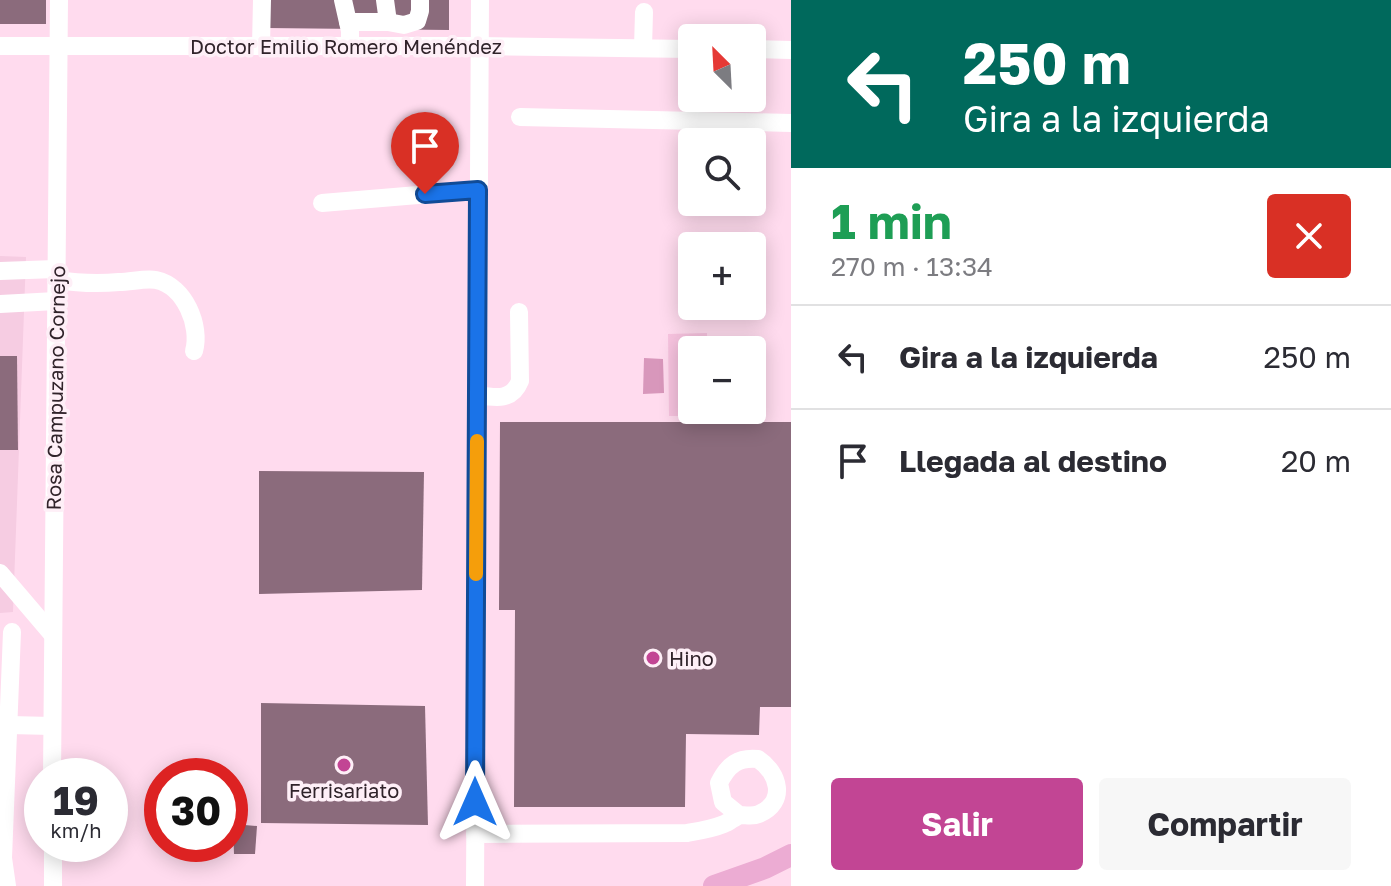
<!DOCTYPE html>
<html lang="es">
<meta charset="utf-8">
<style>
:root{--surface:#fff;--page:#f7f7f7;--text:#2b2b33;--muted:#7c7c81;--line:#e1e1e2;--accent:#c24594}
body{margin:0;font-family:"Golos Text",sans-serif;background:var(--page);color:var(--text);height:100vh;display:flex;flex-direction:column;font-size:30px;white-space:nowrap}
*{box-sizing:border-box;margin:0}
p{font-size:26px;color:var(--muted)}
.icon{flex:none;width:44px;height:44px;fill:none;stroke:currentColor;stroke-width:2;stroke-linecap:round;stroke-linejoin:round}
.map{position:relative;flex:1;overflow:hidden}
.details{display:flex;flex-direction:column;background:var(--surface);width:600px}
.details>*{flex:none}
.top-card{background:#00695c;color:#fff;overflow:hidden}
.needle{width:52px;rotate:336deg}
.controls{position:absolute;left:678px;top:24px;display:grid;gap:16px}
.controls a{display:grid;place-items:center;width:88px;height:88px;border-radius:8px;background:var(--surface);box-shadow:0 4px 20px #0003;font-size:40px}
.speed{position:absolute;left:24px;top:758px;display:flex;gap:16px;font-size:40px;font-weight:700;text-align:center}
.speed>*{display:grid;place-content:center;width:104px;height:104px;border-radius:50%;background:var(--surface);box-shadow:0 4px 20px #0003;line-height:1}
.speed small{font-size:20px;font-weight:400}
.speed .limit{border:12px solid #d22;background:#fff;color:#111}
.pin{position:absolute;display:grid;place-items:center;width:68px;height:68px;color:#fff;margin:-82px -34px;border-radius:50% 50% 50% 0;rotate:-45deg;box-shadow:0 0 8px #0007}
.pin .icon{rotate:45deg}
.me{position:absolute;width:88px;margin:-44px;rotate:0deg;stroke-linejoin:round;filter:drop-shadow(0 0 6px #0008)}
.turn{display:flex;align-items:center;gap:28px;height:168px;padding:0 40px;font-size:36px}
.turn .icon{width:104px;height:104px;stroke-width:2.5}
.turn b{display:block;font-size:56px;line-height:68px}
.round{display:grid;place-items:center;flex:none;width:84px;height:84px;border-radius:8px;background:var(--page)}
.headline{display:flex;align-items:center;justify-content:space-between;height:136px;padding:0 40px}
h1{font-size:48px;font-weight:700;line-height:60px;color:#1e9e55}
.button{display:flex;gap:16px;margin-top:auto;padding:16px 40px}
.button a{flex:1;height:92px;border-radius:8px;background:var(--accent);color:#fff;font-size:32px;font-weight:700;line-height:92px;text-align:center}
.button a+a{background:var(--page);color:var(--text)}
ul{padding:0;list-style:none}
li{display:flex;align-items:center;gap:24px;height:104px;padding:0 40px;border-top:2px solid var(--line)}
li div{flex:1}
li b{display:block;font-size:30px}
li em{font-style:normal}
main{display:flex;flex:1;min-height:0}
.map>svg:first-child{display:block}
.built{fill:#f6cce2}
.green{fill:#f7c3df}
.water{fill:#d897bb}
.building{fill:#8b6b7c}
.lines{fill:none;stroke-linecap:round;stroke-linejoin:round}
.minor{stroke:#fff;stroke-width:18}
.major{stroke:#ecacd3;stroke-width:22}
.route-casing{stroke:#114b97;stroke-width:20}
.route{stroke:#1a73e8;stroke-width:14}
.slow{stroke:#f59e0b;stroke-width:14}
.poi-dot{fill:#c24594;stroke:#feeff7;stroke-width:3}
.labels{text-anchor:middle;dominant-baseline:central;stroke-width:7;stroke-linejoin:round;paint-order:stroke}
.street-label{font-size:20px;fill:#30232a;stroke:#feeff7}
.poi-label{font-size:20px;fill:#30232a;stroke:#feeff7;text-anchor:start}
</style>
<main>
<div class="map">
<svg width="791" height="886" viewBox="0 0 791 886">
<rect width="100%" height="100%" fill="#ffdbee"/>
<!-- built -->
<path class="built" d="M0 256 26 257 13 612 0 613Z"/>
<!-- green -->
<path class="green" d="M707 333V350H692V410H708V416H669L668 334Z"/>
<!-- water -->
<path class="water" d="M644 358 663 359 664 393 643 394Z"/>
<!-- building -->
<g class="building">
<rect x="0" y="0" width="46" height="24"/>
<path d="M268 0H449V30L267 28Z"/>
<path d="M0 356H17L18 450H0Z"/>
<path d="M500 422H791V707H760L759 735 686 734 685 807H514L515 610H499Z"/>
<path d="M259 471 424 472 422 590 259 594Z"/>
<path d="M261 703 425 706 428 825 261 823Z"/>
<path d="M233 824 257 826 255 854H234Z"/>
</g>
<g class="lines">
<!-- minor -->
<g class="minor">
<path d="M343 0 350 31V46"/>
<path d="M385 0 388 22 404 25 417 21 420 11V0"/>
<path d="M348 22H388"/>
<path d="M0 46H480L692 49"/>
<path d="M261 46 262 0"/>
<path d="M643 48 644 12"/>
<path d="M752 49 791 50"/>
<path d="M520 117 791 123"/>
<path d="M322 203 478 190"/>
<path d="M0 271 56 269"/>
<path d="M56 280C77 283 98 284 119 282 131 282 145 278 156 280 185 286 201 326 194 351"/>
<path d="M0 304 56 301"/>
<path d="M477 395C496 398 512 401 520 381L519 312"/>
<path d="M0 573 52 634"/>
<path d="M9 725 52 726"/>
<path d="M52 776 59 0"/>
<path d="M475 834 687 833C699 831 712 829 724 824 730 822 735 816 741 815 747 815 752 817 759 814 787 802 779 773 758 759 738 757 728 765 719 783L723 802 739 815"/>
<path d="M53 844V886"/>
<path d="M0 858H3L7 886"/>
<path d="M3 858 12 632"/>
<path d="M475 886 480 0"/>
</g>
<!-- major -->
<path class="major" d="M714 886 765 868 791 855"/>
</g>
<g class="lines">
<!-- route casing -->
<g class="route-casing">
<path id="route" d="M425 194 478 190 475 802"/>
</g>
<!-- route -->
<use href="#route" class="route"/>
<!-- slow -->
<path class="slow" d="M476 574 477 441"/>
</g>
<!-- markers -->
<g class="poi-dot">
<circle cx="653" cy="658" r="8"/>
<circle cx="344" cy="765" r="8"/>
</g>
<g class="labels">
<!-- street labels -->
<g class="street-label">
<text x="346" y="46">Doctor Emilio Romero Menéndez</text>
<text transform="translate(55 388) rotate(-89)">Rosa Campuzano Cornejo</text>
</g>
<!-- poi labels -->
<g class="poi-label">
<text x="669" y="658">Hino</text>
<text x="344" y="790" text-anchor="middle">Ferrisariato</text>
</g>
</g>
</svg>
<div class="controls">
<a><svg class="needle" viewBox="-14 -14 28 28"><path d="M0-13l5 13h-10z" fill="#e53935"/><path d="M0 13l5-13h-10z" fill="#7c7c81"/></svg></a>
<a><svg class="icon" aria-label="search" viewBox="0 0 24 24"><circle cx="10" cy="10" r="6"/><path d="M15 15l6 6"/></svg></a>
<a>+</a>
<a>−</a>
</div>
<div class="speed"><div>19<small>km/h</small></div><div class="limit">30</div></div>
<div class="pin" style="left:425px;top:194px;background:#d93025"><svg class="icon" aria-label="arrive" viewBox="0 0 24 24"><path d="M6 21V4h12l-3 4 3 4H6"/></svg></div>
<svg class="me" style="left:475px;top:802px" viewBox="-20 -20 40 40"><path d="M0-17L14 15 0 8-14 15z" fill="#1a73e8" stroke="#fff" stroke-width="4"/></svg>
</div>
<section class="details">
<div class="top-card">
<div class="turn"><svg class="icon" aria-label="left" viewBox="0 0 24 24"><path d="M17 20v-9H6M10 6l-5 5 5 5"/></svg><div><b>250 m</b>Gira a la izquierda</div></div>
</div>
<div class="headline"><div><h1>1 min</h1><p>270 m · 13:34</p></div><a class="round" style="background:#d93025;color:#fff"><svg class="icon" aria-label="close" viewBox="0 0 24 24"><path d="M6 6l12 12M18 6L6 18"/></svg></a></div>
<ul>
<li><svg class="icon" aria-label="left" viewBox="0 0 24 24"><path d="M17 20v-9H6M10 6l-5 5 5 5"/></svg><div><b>Gira a la izquierda</b></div><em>250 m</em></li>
<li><svg class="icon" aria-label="arrive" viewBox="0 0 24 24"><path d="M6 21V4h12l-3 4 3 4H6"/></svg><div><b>Llegada al destino</b></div><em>20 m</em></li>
</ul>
<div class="button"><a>Salir</a><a>Compartir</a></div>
</section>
</main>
